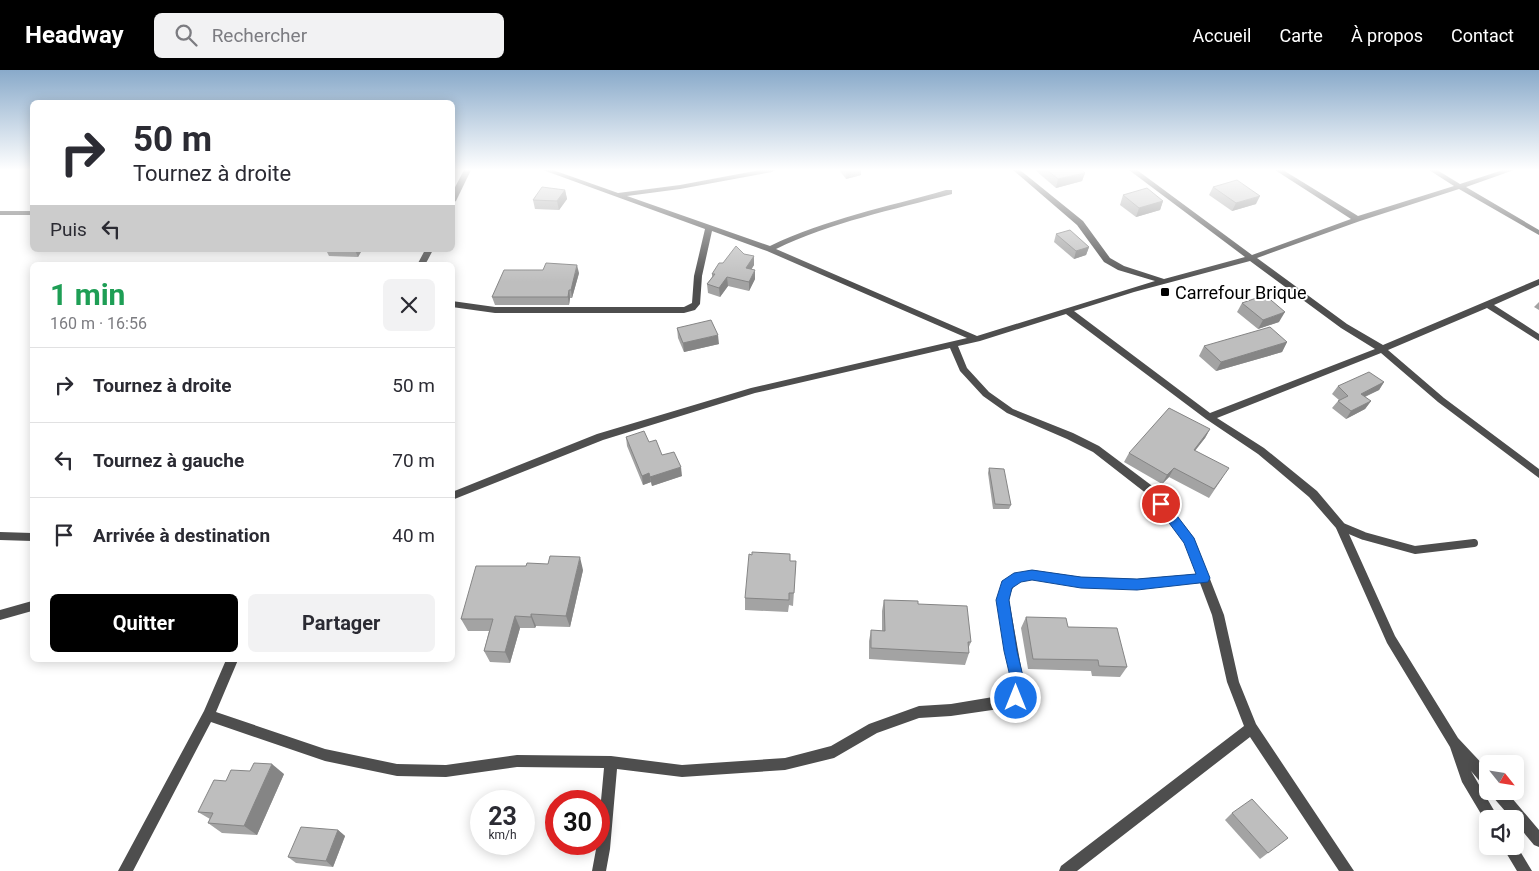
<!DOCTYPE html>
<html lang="fr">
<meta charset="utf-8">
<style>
:root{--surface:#fff;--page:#f2f2f3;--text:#2b2b33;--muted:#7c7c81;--line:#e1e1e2;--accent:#000}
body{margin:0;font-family:Roboto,sans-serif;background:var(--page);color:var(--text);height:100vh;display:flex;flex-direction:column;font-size:19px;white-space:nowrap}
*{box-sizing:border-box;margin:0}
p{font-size:16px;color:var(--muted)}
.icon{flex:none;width:28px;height:28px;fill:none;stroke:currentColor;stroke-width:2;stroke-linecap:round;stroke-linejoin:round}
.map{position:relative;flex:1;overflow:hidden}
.panel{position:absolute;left:30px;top:192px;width:425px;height:400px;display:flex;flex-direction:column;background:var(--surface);border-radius:8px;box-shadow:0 2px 12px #0003}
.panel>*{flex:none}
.hud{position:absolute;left:30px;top:30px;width:425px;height:152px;border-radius:8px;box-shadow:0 2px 12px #0003;background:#fff;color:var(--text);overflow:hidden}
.needle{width:32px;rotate:120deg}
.fabs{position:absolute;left:1479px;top:685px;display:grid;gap:10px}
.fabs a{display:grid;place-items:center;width:45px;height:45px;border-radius:8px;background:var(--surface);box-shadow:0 2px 12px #0003;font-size:25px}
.speed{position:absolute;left:470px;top:720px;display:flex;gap:10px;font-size:25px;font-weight:700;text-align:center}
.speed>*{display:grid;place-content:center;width:65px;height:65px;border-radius:50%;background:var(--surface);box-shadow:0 2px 12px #0003;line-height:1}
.speed small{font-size:12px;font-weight:400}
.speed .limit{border:8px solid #d22;background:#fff;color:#111}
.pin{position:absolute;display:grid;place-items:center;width:42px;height:42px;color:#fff;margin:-21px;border:2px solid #fff;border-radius:50%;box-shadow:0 1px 5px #0007}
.me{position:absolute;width:55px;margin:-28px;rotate:0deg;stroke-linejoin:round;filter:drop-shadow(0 0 4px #0008)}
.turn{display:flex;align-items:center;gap:18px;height:105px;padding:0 20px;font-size:22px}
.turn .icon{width:65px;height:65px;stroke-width:2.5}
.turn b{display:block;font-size:35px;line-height:42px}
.then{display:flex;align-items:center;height:48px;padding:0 20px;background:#0003;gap:10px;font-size:19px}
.round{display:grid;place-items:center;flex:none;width:52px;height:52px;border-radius:8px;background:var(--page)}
.headline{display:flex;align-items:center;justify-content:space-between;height:85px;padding:0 20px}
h1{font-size:30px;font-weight:700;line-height:38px;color:#1e9e55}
.cta{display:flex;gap:10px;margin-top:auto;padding:10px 20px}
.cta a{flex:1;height:58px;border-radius:8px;background:var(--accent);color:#fff;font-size:20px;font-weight:700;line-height:58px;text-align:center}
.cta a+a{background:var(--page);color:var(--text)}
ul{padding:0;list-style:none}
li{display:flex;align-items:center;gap:15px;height:75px;padding:0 20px;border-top:1px solid var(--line)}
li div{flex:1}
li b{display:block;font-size:19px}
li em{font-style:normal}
header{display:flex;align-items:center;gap:30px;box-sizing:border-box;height:70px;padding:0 25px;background:var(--accent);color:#fff}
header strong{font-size:24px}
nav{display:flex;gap:28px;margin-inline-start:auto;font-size:18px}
.search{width:350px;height:45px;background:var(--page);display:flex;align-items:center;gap:12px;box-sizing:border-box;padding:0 18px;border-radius:8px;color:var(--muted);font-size:19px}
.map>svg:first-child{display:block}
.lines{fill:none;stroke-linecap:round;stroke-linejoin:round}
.service{stroke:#4e4e4e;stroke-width:8}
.minor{fill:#4e4e4e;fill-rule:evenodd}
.wall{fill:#a3a3a3}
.shaded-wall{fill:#858585}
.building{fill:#bebebe;stroke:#858585}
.route{fill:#1a73e8;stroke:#114b97}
.poi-dot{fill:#000;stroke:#fff;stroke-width:2}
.labels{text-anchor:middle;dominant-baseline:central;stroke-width:4;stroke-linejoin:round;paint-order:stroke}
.poi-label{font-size:18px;fill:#000;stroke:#fff;text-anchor:start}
</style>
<header>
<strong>Headway</strong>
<div class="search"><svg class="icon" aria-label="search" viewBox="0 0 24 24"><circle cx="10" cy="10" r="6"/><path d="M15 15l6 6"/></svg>Rechercher</div>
<nav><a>Accueil</a><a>Carte</a><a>À propos</a><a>Contact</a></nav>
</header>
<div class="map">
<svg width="1539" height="801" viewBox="0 0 1539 801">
<rect width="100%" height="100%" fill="#fff"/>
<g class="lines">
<!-- service -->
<path class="service" d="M1340 456 1364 466 1415 480 1474 473"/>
<!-- minor -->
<g class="minor">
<path d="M464 100H471L456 131 452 133V123Z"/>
<path d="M543 100H553L618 123 680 115 760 100H775L772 102 680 119 627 126 770 176C826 149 887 137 946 120H952V124C892 140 832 152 776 179L977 266 1155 211 1118 200 1104 192 1077 155 1013 100H1020L1083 151 1110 188 1124 196 1164 209 1245 187 1129 100H1137L1252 185 1351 149 1275 100H1283L1358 146 1454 116 1429 100H1437L1460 114 1503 100H1514L1466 117 1539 160V165L1459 119 1360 151 1257 188 1347 254 1383 275 1539 209V215L1494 235 1539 264V271L1487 238 1388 280 1444 328 1539 399V408L1438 332 1381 283 1217 348 1264 378 1317 421 1344 453 1395 566 1458 668 1488 700V716L1483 715 1471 701 1499 749H1488L1487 754 1462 712 1450 677 1387 573 1336 458 1309 427 1258 384 1206 349 1066 244 980 271 958 276 967 298 989 322 1013 339 1073 363 1099 376 1155 418 1194 468 1224 545 1239 612 1256 654 1354 801H1339L1250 667 1077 801H1059L1061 796 1244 656 1227 612 1212 545 1200 513C1151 517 1108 521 1058 513 1047 512 1031 507 1020 512 1012 515 1011 522 1009 530L1025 619 1020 632 1006 638 951 646 919 648 877 663 834 688 785 700 682 707 617 699 610 779 606 801H592L597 774H599V752L604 698 517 697 446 707 397 706 325 691 211 652 133 801H118L204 641 226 590H238L216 642 325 679 397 694 446 695 517 685 611 686 682 695 785 688 831 676 869 654 919 636 951 634 1011 624 1013 619 997 530 1003 512 1014 504 1032 500 1081 507 1137 509 1197 504 1185 473 1147 424 1093 382 1067 369 1007 343 983 326 960 301 950 278 755 323 603 370 452 430V422L597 364 751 318 967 268 767 181 712 161 702 206 700 234 695 240 684 243H495L452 237V231L495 237H684L692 233 694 206 705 159ZM1250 191 1341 258 1375 279 1210 343 1074 241 1134 222Z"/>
<rect x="0" y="141" width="32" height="4"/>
<path d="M425 180H433L425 195H417Z"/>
<path d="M0 462 32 463V471L0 470Z"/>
<path d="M32 531V541L0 550V540Z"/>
<path d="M1491 721H1506L1539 760V777L1534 775 1515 752V749H1512L1492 726Z"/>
<path d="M1515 773 1532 801H1517L1502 776H1515Z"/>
</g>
</g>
<!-- wall -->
<g class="wall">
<path d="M839 100H861V105L846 109Z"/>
<path d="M1035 100H1082L1085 103 1082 111 1056 118Z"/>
<path d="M1213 117 1256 134 1232 141 1209 125Z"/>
<path d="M565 120 567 129 559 140 535 139 533 130Z"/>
<path d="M1123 125 1163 131 1160 140 1136 147 1120 135Z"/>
<path d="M1056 164 1089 177 1086 185 1074 189 1054 172Z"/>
<path d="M326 180H362L358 187 329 186Z"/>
<path d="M744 184 754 186V195L751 199 755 209 749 221 728 216 720 227 708 223 707 214 712 207V204L723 193Z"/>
<path d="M579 203 572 228H570L569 235H495L492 227Z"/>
<path d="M1539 232V240L1534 237Z"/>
<path d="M1242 233 1279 252 1258 259 1237 242Z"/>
<path d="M677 258 719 274 684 282 678 268Z"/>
<path d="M1287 272 1282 282 1216 301 1199 286 1204 276Z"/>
<path d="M1384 312 1379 320 1365 327 1371 331 1365 339 1346 349 1332 338 1338 331 1339 330 1332 324 1338 316Z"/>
<path d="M1210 359 1205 368 1195 381 1223 407 1209 428 1169 407 1162 414 1124 392 1129 383Z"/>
<path d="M626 367 649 372 662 385 682 406 652 416 651 412 643 415 627 376Z"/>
<path d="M989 398 1011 435 1009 439H993L988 403Z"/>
<path d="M790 491H796L793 536 789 535 788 542 745 540V528Z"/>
<path d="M583 500 570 557 536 556 535 558H520L510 593 490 592 484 581 489 561H468L461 549Z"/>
<path d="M884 530 918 534 971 572 968 579 969 583 965 595 869 589V571L871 560 882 561V541Z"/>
<path d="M1026 547 1068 557 1127 597 1120 607 1092 606 1091 601 1028 599 1021 558Z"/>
<path d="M284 704 257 765 222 763 208 753 210 749 198 742 226 711Z"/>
<path d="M1232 743 1268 783 1260 789 1225 750Z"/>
<path d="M338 760 345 766 333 797 296 793 288 787Z"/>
</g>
<!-- shaded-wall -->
<g class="shaded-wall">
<path d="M847 100H861V105L846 109Z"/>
<path d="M1085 103 1082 111 1056 118 1058 109Z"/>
<path d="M565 120 567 129 559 140 557 131Z"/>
<path d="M1260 126 1256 134 1232 141 1236 133Z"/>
<path d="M1163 131 1160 140 1136 147 1139 138Z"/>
<path d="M1089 177 1086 185 1074 189 1076 181Z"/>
<path d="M355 180H362L358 187Z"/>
<path d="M754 186V195L747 207 746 198Z"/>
<path d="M577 195 579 203 572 228 571 220Z"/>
<path d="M755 200V209L749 221V212Z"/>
<path d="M727 207 728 216 720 227 719 218Z"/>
<path d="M569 220 570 228 569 235 568 227Z"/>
<path d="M1285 242 1279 252 1258 259 1263 250Z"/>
<path d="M718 265 719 274 684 282 683 273Z"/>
<path d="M1287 272 1282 282 1216 301 1221 292Z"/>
<path d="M1384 312 1379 320 1355 331 1361 324Z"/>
<path d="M1371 331 1365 339 1346 349 1351 341Z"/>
<path d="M1210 359 1205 368 1188 389 1194 380Z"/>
<path d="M681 397 682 406 652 416 650 407Z"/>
<path d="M1174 398 1169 407 1162 414 1167 405Z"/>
<path d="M649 403 651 412 643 415 642 406Z"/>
<path d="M580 487 583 500 570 557 566 546Z"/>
<path d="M531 544 536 556 535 558 531 547Z"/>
<path d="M515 546 520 558 510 593 505 582Z"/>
<path d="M272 694 284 704 257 765 244 756Z"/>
<path d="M338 760 345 766 333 797 326 791Z"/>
</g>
<!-- building -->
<g class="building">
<path d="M1047 100H1082L1085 103 1058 109Z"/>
<path d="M1237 110 1260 126 1236 133 1213 117Z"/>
<path d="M542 117 565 120 557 131 533 130Z"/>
<path d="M1147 118 1163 131 1139 138 1123 125Z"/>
<path d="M1070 160 1089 177 1076 181 1056 164Z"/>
<path d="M736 176 744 184 754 186 746 198 755 200 749 212 727 207 719 218 707 214 715 204H712L719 193H723Z"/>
<path d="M546 193 577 195 571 220H569L568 227H492L504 200H543Z"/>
<path d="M1265 225 1285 242 1263 250 1242 233Z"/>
<path d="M711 250 718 265 683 273 677 258Z"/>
<path d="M1270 257 1287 272 1221 292 1204 276Z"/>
<path d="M1369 302 1384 312 1361 324 1371 331 1351 341 1338 331 1348 326 1338 316Z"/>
<path d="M1169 338 1210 359 1194 380 1229 398 1214 419 1174 398 1167 405 1129 383Z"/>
<path d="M644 361 649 372 656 370 662 385 674 382 681 397 650 407 649 403 642 406 626 367Z"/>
<path d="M989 398 1004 399 1011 435 995 434Z"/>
<path d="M752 482 790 484V491H796L794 523H789V530L745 528 749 484 752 485Z"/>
<path d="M550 486 580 487 566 546 531 544V547L515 546 505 582 484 581 493 549H461L476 496H526L527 493 548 494Z"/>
<path d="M884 530 918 531V534L967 536 971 572H968L969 583 871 578V560L885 561Z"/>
<path d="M1026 547 1066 548 1068 557 1117 558 1127 597 1099 596 1098 590 1033 589Z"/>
<path d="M254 693 272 694 244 756 208 753 213 743 198 742 214 710 226 711 231 700 250 701Z"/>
<path d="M1252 729 1288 768 1268 783 1232 743Z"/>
<path d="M301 757 338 760 326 791 288 787Z"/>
</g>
<!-- sky -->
<linearGradient id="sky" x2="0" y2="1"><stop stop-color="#89aaca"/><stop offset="0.47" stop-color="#fff"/><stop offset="1" stop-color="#fff" stop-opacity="0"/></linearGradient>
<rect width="1539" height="212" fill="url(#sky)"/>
<!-- route -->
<path class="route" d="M1161 429 1165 430 1194 468 1210 508 1208 512 1137 520 1081 518 1032 510 1021 512 1012 518 1009 530 1017 581 1026 619 1021 632 1016 634 1011 632 1009 628 1013 619 1004 581 996 530 1002 511 1014 503 1032 500 1081 507 1137 509 1196 504 1184 473 1155 434 1157 430Z"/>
<!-- markers -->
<rect class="poi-dot" x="1160" y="217" width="10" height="10" rx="2.5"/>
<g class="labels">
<!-- poi labels -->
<g class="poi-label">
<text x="1175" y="222">Carrefour Brique</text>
</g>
</g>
</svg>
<div class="fabs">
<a><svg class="needle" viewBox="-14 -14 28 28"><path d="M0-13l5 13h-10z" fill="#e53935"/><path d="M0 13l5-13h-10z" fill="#7c7c81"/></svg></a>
<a><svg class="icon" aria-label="sound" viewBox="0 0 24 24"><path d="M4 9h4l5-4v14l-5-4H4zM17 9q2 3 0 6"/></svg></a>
</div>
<div class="speed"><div>23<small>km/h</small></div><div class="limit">30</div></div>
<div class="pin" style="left:1161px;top:434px;background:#d93025"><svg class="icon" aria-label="arrive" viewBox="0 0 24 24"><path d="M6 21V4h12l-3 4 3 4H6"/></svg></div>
<svg class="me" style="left:1016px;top:628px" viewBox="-20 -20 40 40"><circle r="17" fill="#1a73e8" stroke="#fff" stroke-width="3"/><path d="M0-11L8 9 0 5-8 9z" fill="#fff"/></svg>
<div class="hud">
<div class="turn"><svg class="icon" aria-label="right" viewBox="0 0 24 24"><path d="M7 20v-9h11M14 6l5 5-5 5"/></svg><div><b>50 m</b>Tournez à droite</div></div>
<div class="then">Puis<svg class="icon" aria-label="left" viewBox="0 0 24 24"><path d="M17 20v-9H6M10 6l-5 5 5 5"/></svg></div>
</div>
<section class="panel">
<div class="headline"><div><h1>1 min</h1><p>160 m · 16:56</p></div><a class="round"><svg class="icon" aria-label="close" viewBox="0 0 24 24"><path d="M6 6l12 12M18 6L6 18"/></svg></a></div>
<ul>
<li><svg class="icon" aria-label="right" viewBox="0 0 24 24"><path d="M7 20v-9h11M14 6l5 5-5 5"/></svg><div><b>Tournez à droite</b></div><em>50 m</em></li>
<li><svg class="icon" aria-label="left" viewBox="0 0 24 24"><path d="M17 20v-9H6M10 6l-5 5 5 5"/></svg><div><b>Tournez à gauche</b></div><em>70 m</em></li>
<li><svg class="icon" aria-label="arrive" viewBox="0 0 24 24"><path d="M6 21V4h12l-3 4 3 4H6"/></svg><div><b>Arrivée à destination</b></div><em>40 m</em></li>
</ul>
<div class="cta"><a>Quitter</a><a>Partager</a></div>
</section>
</div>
